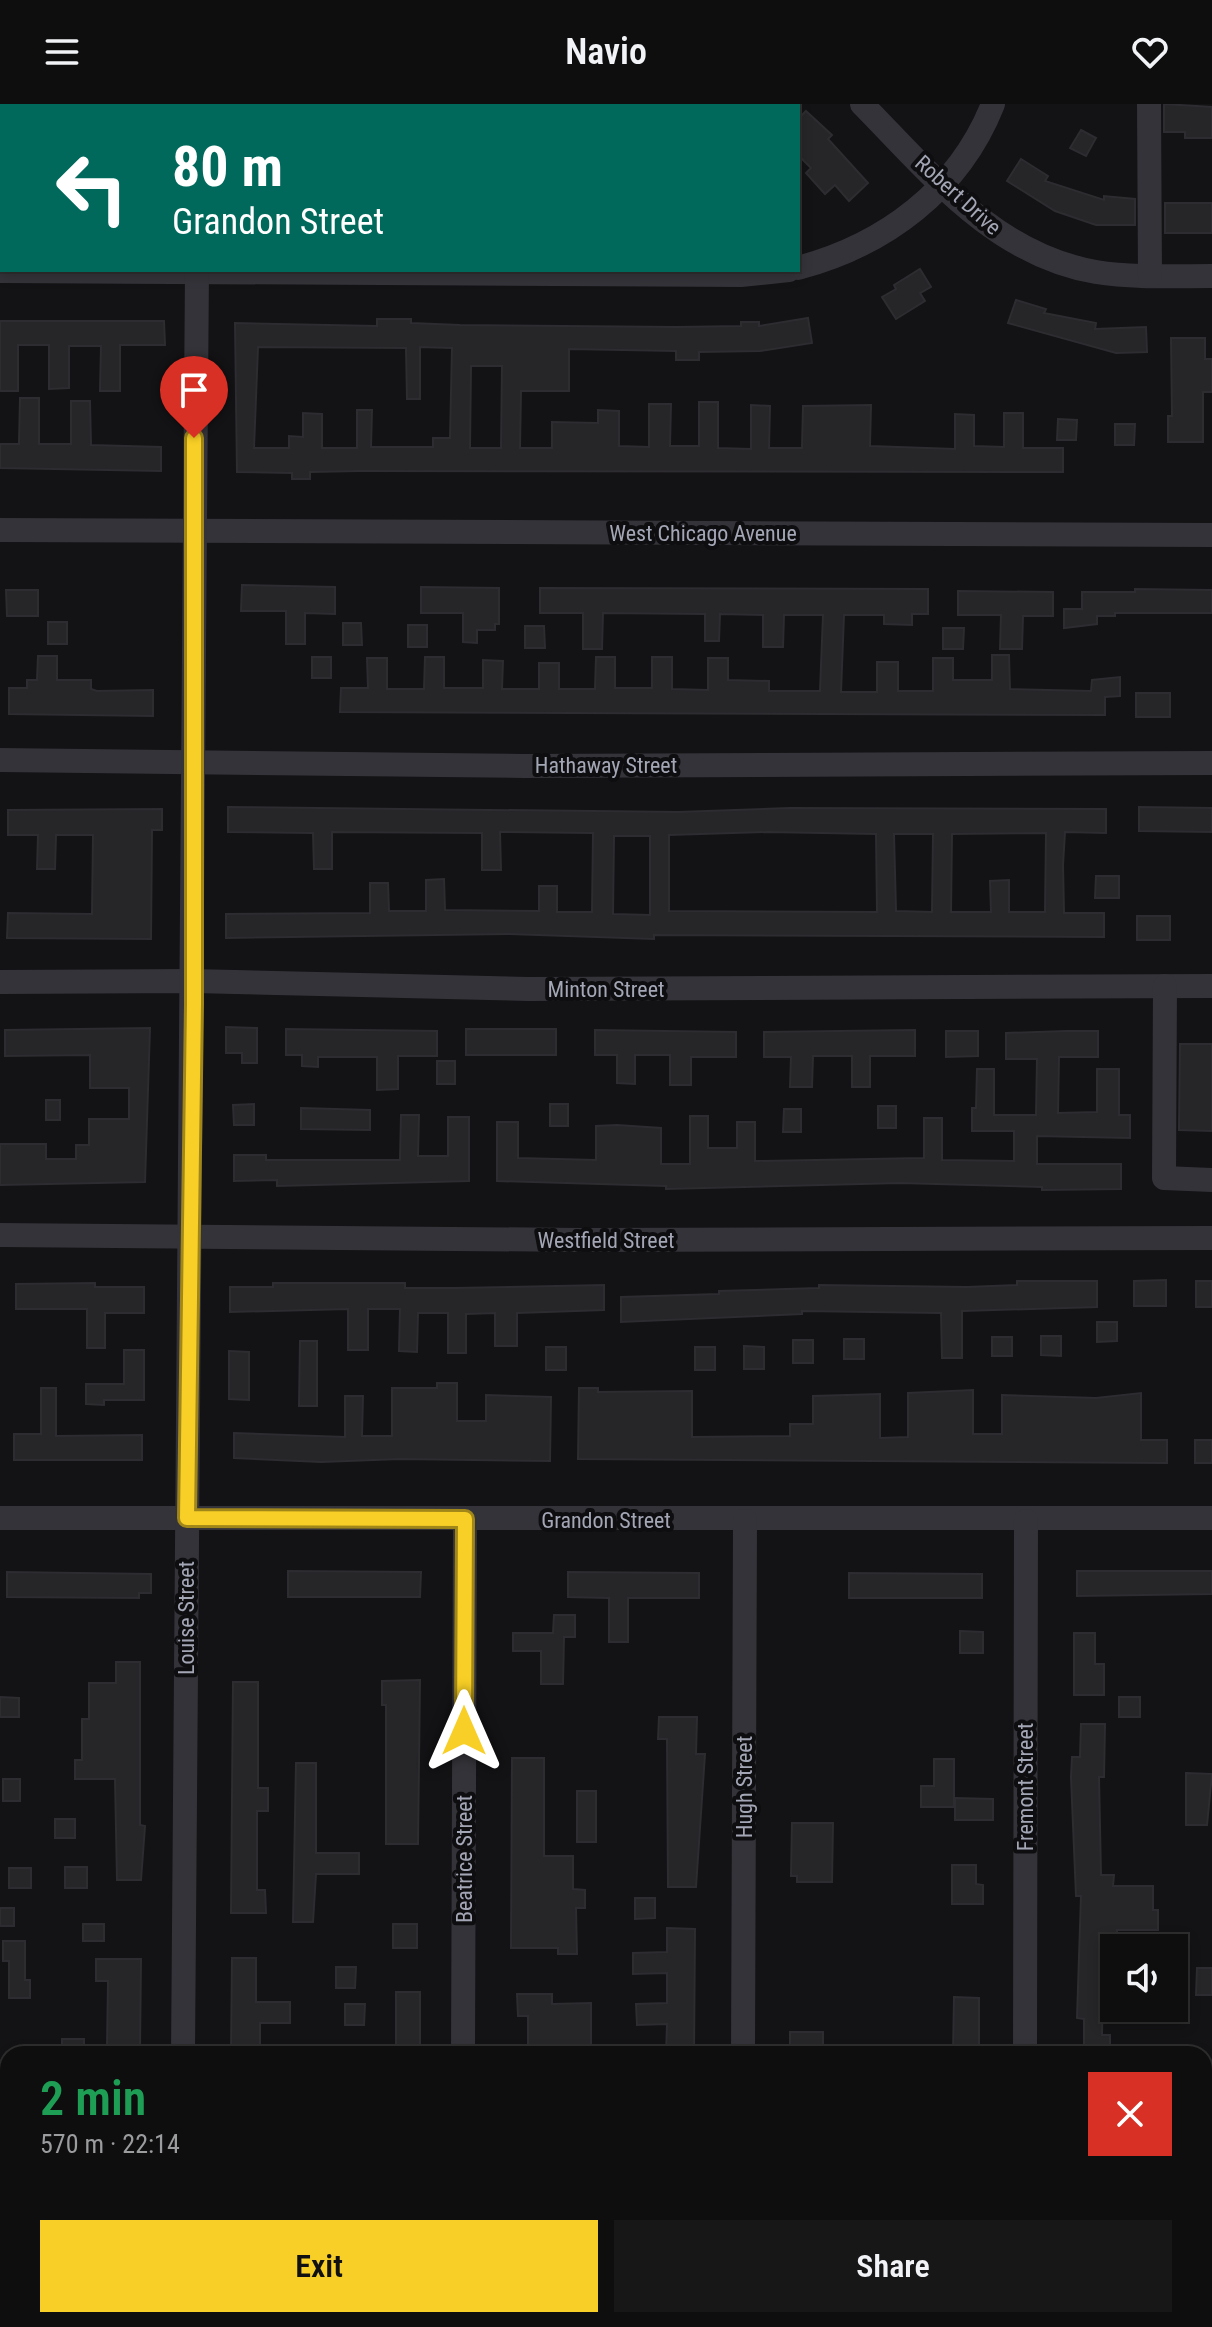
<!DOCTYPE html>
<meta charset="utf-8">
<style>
:root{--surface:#0e0e0f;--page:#171718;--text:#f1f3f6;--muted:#9b9c9e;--line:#2e2e2f;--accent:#f8cf26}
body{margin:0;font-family:"Roboto Condensed",sans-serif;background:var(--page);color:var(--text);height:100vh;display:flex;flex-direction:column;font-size:30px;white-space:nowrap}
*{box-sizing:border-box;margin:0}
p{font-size:26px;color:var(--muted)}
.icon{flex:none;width:44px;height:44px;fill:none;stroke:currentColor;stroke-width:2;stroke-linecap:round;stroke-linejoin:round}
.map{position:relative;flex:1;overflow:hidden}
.panel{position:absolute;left:0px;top:1942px;width:1212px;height:282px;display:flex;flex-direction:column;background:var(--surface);border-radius:24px 24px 0 0;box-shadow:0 4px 12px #0003,0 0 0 2px var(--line)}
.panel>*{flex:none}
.banner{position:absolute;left:0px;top:0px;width:800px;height:168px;box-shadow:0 4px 12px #0003,0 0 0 2px var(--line);background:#00695c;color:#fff;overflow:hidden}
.tools{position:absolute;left:1100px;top:1830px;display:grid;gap:16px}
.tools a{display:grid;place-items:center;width:88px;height:88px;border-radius:0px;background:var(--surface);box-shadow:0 4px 12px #0003,0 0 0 2px var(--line);font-size:40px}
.pin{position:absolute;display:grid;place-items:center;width:68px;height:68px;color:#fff;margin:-82px -34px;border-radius:50% 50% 50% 0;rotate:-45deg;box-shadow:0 0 8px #0007}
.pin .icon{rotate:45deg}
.me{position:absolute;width:88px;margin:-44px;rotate:0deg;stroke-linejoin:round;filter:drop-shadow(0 0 6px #0008)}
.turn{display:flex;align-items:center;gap:28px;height:168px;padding:0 40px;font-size:36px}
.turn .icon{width:104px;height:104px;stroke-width:2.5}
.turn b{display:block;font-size:56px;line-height:68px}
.round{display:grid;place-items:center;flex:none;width:84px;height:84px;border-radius:0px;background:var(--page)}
.summary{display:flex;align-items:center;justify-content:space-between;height:136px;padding:0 40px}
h1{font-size:48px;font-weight:600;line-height:60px;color:#1e9e55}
.cta{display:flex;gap:16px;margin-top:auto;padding:16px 40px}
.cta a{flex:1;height:92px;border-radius:0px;background:var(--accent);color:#111;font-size:32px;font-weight:600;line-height:92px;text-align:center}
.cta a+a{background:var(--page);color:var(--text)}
header{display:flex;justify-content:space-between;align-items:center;height:104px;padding:0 40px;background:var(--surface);font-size:36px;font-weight:600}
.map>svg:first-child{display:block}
.building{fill:#262528;stroke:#2d2c30;stroke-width:2;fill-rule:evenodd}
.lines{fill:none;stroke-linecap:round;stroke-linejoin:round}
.minor{stroke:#333339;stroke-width:24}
.route-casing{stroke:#a18719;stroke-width:20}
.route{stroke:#f8cf26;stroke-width:14}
.labels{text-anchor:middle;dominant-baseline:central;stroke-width:8;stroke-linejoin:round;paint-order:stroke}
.street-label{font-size:22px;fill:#a3a6b5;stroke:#0e0d0f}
</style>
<header><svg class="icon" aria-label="menu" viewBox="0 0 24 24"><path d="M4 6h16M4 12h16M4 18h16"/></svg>Navio<svg class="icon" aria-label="heart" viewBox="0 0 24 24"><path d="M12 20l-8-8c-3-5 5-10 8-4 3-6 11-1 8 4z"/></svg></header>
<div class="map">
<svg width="1212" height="2223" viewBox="0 0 1212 2223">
<rect width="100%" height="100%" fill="#131214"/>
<!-- building -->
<g class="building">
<path d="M1164 0 1212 3V34H1185V28H1164Z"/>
<path d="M806 7 832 31 828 35 868 79 849 97 835 81 825 90 806 69 811 64 798 51V15Z"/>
<path d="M1081 26 1096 34 1086 52 1070 44Z"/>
<path d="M1021 55 1048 72 1045 77 1104 96V92L1135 95V121H1096L1055 107 1007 77Z"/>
<rect x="1165" y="99" width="47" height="30"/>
<path d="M920 165 931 183 920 189 925 197 896 215 882 193 896 185 894 181Z"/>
<path d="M1016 196 1046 205 1044 209 1096 219 1095 225 1146 223 1147 248 1116 249 1008 219Z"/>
<path d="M808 214 812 239 760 247 699 248V256H676V247L569 245V287H521L520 344H552V318L598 319V306L619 307V342L649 343V300H671L670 342H699V298H718V344L751 345V301L770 302 769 344H802L803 302 871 301 870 342 955 345V310L974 311V342L1004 343V309H1023V344H1063V368L359 367 310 368V375H292V369L237 368 235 219 377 222V215H411V219L460 221 677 223 741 222V218H759V222ZM258 243 406 244 407 295H420V243L452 244 450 334H433V343H371L372 306H357V344H322V310L303 309V333L289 332V344H254ZM471 262H502L501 344H470Z"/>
<path d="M0 217H164L165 241H120V287H100L101 242H69V284L49 285V241H18V287H0Z"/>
<path d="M1171 234H1205V255H1212V288H1203V338H1168V312H1172Z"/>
<path d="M20 294H39V340H71V297H90L91 341 161 343V367L0 364V340H19Z"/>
<path d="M1058 315 1077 316 1076 336H1057Z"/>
<path d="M1115 320H1135L1134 341H1115Z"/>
<path d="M242 481 335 483V510L305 509V540H286V507H241Z"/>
<path d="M421 483 499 484V520H495V526H477V539L463 538V509H421Z"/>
<path d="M540 484 928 485V510H912V521L884 520V511H844L841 588H877V558H898V587H933V554H953V576H992V551H1009L1010 585 1091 587 1092 576 1120 573V592L1105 593V611L340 608 341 584H368L367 554H387V585H424L425 553H444V584H483V556L503 557 502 585H539V559H559V585H595L596 553H615V584H652V553H672V585L708 586V554H728V576L769 577V587H820L823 511H784L783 543H763V511L720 510 719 537H705V510L603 509 602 545H583V509H540Z"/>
<path d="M1135 485 1212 486V509H1115V512H1097V520L1064 524V505H1082V488H1135Z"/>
<path d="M6 486H38V512H7Z"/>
<path d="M958 487 1053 488V512H1023L1022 545H1000L1001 511H958Z"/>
<rect x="48" y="518" width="19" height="22"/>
<path d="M343 519H361L362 541H343Z"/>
<rect x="408" y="521" width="19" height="22"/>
<path d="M525 522H544L545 544H525Z"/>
<path d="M943 524H964L963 545H943Z"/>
<path d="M38 552H57V576H91V585L97 587 153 586V612L9 610V584H27V576H37Z"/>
<rect x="312" y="553" width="19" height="21"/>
<rect x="1136" y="589" width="34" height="24"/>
<path d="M228 703 678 708 790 704 1106 705V729L1065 728 1063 761 1064 809H1104V833L654 831V835L509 830 226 834V810L370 809V779H388L389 807H426V776L444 775 445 806 539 807V782H557V808H592L593 729 500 728 501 766H482V729L332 728V765H314L313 729 228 728ZM768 728 876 730 877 808 669 807V731ZM1046 729 1045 808H1009V776L990 777 991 808H951L952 730ZM894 730H933L932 808 896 807ZM614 732H650V811L613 810Z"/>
<path d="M1139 703 1212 704V728L1139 727Z"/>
<path d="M162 705V726H152L151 835 7 834 8 809 92 810 93 731H56L55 765H37L38 731H8V706Z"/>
<path d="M1096 772H1119V794H1095Z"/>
<rect x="1137" y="812" width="33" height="24"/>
<path d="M226 923 257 924V959H242V949H226Z"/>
<path d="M150 924 145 1078 0 1081V1040H46V1055H76V1041H89V1015H129V984H90V951L5 952V926Z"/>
<path d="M286 925 437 927V952H398V985L377 986V953H318V963L302 962V951H286Z"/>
<rect x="466" y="925" width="90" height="26"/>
<path d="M595 926 736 928V953H691V981H670V951H635V980L617 979V951H595Z"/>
<path d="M915 926V952H870V983H852V952H813L812 983H790L791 953H764V928Z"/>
<path d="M946 927H978V952L946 953Z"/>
<path d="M1066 927H1098V953H1059L1058 1009 1097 1008V965H1119V1011H1130V1034L1037 1032V1060H1121V1085L1042 1086V1083L900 1079 666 1085V1082L497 1077V1018H518V1054L596 1056V1022L617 1021 661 1024V1060H690V1012H708V1044H737V1018H755V1057L924 1054V1014H942V1056L1014 1057V1027H972V1004H976L977 965H994V1011H1036L1037 955H1006V929Z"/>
<path d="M1180 940H1212V1027L1179 1026Z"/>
<rect x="437" y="957" width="18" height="23"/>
<rect x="46" y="996" width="14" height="20"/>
<path d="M254 1000V1021H234L233 1001Z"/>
<rect x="550" y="1000" width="18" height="22"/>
<rect x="878" y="1002" width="18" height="22"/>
<path d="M301 1004 370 1006V1026L301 1025Z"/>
<path d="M784 1005H801V1028H783Z"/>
<path d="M401 1011H419L418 1052H448V1013H469V1077L277 1082V1076L234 1077V1051H266V1056H400Z"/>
<path d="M1166 1176V1202H1134V1177Z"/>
<path d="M1017 1177H1097V1203L962 1207V1254H942L941 1209 802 1207V1210L621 1218V1193L719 1190V1187L819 1184V1181L967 1183 1017 1181Z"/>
<rect x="1196" y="1177" width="16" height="26"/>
<path d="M95 1179V1183H144V1209H105V1244H87V1205H16V1180Z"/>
<path d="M273 1179H405V1184H455L604 1181V1206L517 1209V1242H495V1209L466 1210V1249H448V1209H418L417 1248 399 1247 400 1205H368V1246H348V1205L230 1208V1183H273Z"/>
<path d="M1097 1218H1117V1237L1097 1238Z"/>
<path d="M1041 1232H1061V1252L1041 1251Z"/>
<rect x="992" y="1233" width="20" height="19"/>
<rect x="844" y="1235" width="20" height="20"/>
<rect x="793" y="1236" width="20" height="23"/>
<path d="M300 1237H317V1302H299Z"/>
<path d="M744 1242 764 1243V1265H744Z"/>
<rect x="546" y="1243" width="20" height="23"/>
<rect x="695" y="1243" width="20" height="23"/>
<path d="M124 1246H144V1296H104V1301L86 1300V1280H124Z"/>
<path d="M229 1247 249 1248V1296L229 1295Z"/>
<path d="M437 1279H457V1317H486V1291L551 1293 550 1357 400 1355 321 1358 234 1354V1329L345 1333V1292H363L362 1332H392V1284H437Z"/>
<path d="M41 1284H56V1332L142 1331V1356H14V1330H41Z"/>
<path d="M579 1284H598V1288L692 1287V1333L790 1332V1320H813V1292L880 1290V1334L908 1333V1289L973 1286V1330H1002V1291L1096 1294 1141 1289V1336H1167V1359L578 1355Z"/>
<rect x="1195" y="1336" width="17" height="23"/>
<path d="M288 1467 421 1468 420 1493H288Z"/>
<path d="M1077 1467H1212V1490L1077 1492Z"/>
<path d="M7 1468 151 1470V1489H139V1494L7 1493Z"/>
<path d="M568 1468 699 1469V1494H628V1538H609V1494L568 1493Z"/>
<path d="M849 1469 982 1470V1494H849Z"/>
<path d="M554 1511H575V1533H564L563 1580H541V1547H513V1529H553Z"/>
<path d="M960 1527 983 1528V1549H960Z"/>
<path d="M1074 1529H1095V1560H1104V1591H1074Z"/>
<path d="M116 1558H140V1721L145 1722 141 1776H117L115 1675H75V1656H82V1615H89V1579H116Z"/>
<path d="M420 1576 418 1740H386V1601H382V1577Z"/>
<path d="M233 1578H258V1684H268V1707H257V1786H265L266 1809H231Z"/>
<path d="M0 1593 19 1594V1613H0Z"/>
<rect x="1119" y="1593" width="21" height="20"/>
<path d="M659 1613H697L696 1650H705L696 1783H668L667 1635H658Z"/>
<path d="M1081 1620H1105L1104 1673H1099L1101 1771H1114L1113 1782H1153V1806H1158V1826H1117V1834H1111L1110 1879H1103L1102 1931H1110V1950H1084V1915L1077 1914 1081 1792H1076L1071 1673 1072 1653H1080Z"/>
<path d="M512 1654H544V1752H573V1785L585 1786V1804H576L577 1850H558V1844H511Z"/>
<path d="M934 1655H954V1703H921V1682H934Z"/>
<path d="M296 1659H316V1749H359V1770H316L313 1818H293Z"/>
<path d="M1186 1669 1212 1670 1207 1721H1186Z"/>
<rect x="3" y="1675" width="17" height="22"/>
<rect x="577" y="1687" width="19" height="51"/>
<path d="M955 1694 993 1695V1716H955Z"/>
<rect x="55" y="1715" width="20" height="19"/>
<path d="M792 1719H833L832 1778H797V1772H791Z"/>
<path d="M952 1761H976V1780L983 1781V1800H952Z"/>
<rect x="65" y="1763" width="22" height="21"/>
<rect x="9" y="1764" width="22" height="20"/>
<path d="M635 1794H655V1814L635 1815Z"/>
<rect x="0" y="1804" width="14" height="18"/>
<rect x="83" y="1820" width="21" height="17"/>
<rect x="393" y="1820" width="24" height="24"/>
<path d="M667 1824 695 1825 694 1950H666L667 1920 637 1921 636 1900 667 1899V1869L633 1870V1849L667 1848Z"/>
<path d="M3 1837H25V1876H30V1894H9V1857H3Z"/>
<path d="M232 1854H256V1898H290V1919H260V1950H231Z"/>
<path d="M96 1855H141L140 1945 107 1944 108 1877H96Z"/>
<path d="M336 1863H356L355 1884H336Z"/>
<path d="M1197 1864H1212V1891H1196Z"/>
<rect x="396" y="1888" width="24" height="59"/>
<path d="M517 1890H552V1900L591 1899V1950L528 1947V1912H518Z"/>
<path d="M954 1893 979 1894V1950H953Z"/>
<path d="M345 1900H365L364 1921H345Z"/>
<rect x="790" y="1928" width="33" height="22"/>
<rect x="62" y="1935" width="22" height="15"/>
</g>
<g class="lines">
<!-- minor -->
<g class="minor">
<path d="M197 0V2"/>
<path d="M862 0C930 69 995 151 1096 168 1134 174 1173 172 1212 172"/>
<path d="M1149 0 1150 172"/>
<path d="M798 164C885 141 959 86 993 0"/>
<path d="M0 167 741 171 789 166"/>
<path d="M0 426 1212 431"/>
<path d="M0 656 524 662 1212 659"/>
<path d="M0 878 193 877 528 885 1212 882"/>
<path d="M1165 882 1164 1074 1212 1076"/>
<path d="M0 1131 581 1136 1212 1134"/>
<path d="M0 1414H1212"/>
<path d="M183 1950 197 166"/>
<path d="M463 1950 465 1415"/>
<path d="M743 1950 745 1417"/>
<path d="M1025 1950 1026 1417"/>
<path d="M0 2117H8"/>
<path d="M1204 2120H1212"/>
<path d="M742 2216V2223"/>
<path d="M182 2223V2216"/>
<path d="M462 2223V2216"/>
<path d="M1024 2223V2216"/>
<path d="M1168 2223V2216"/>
</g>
</g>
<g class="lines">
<!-- route casing -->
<g class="route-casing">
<path id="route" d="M194 334V900L187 1414 465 1415 464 1627"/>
</g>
<!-- route -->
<use href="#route" class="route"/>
</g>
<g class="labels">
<!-- street labels -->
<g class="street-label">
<text transform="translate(958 91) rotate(42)">Robert Drive</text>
<text x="703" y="429">West Chicago Avenue</text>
<text x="606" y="661">Hathaway Street</text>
<text x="606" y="885">Minton Street</text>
<text x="606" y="1136">Westfield Street</text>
<text x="606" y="1416">Grandon Street</text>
<text transform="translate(186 1514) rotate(-90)">Louise Street</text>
<text transform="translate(744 1683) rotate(-90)">Hugh Street</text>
<text transform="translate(1025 1683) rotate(-90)">Fremont Street</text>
<text transform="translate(464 1755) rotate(-90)">Beatrice Street</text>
</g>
</g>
</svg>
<div class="tools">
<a><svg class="icon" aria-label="sound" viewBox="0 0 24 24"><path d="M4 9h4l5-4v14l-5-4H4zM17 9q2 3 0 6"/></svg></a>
</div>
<div class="pin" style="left:194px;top:334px;background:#d93025"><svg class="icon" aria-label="arrive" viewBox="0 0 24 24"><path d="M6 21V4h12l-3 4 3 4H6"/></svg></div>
<svg class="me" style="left:464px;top:1627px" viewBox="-20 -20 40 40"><path d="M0-17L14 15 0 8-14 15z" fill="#f8cf26" stroke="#fff" stroke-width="4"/></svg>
<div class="banner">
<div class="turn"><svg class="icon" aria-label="left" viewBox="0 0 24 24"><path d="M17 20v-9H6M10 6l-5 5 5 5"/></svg><div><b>80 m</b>Grandon Street</div></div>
</div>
<section class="panel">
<div class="summary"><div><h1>2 min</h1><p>570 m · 22:14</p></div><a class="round" style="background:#d93025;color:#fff"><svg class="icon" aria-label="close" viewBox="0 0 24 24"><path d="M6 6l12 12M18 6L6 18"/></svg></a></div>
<div class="cta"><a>Exit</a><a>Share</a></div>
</section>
</div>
